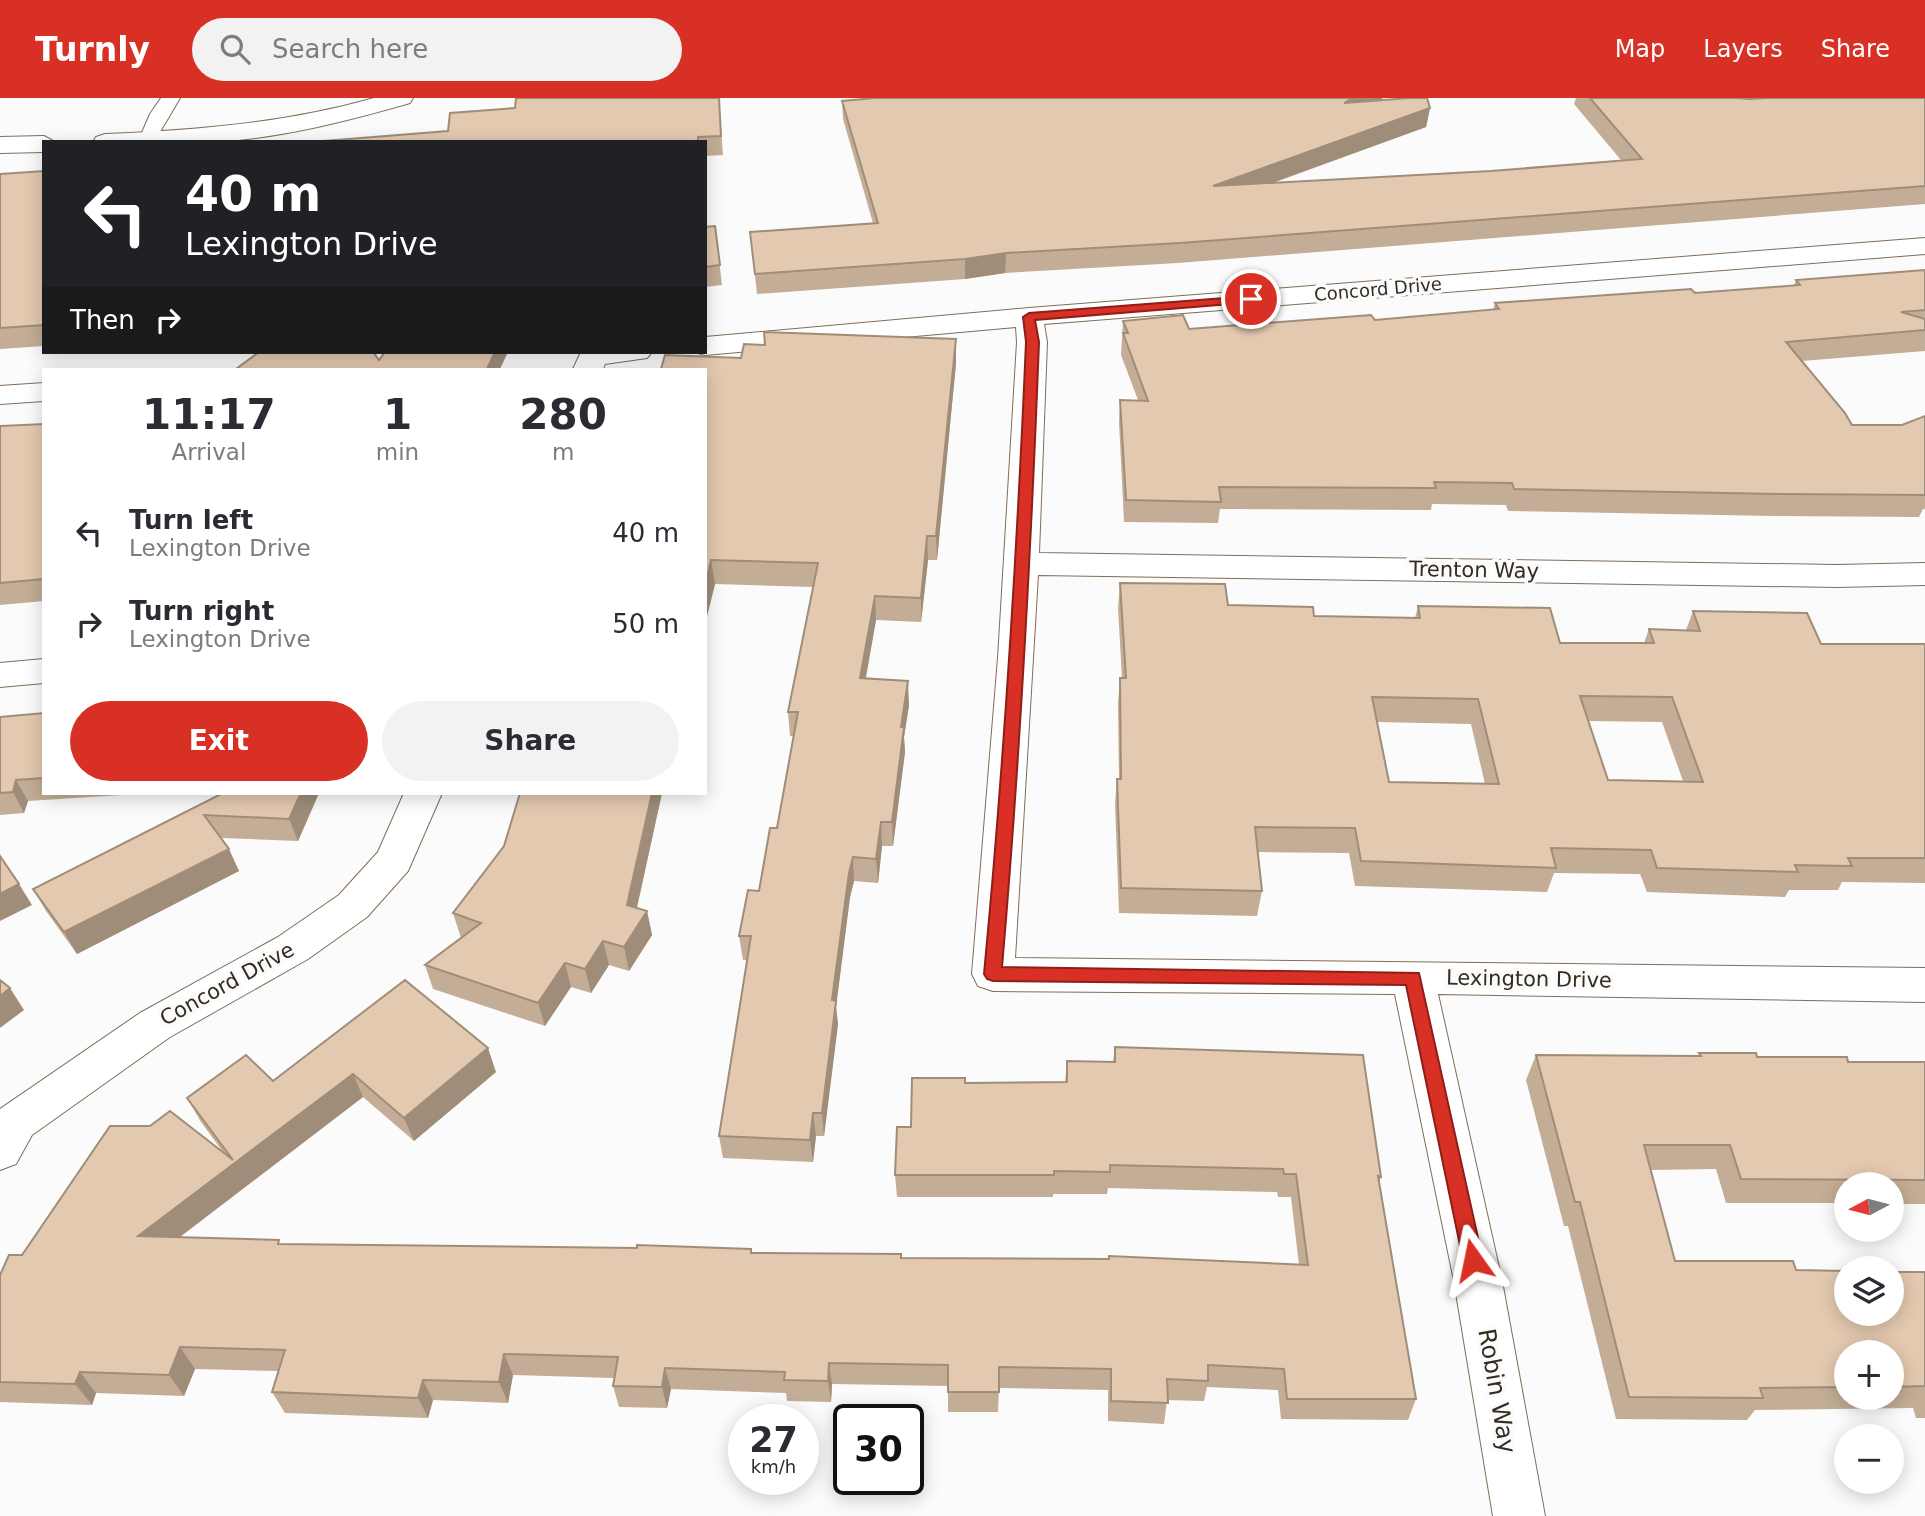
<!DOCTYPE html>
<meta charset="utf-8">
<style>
:root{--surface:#fff;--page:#f2f2f3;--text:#2b2b33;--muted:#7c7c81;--accent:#d93025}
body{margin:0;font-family:"DejaVu Sans",sans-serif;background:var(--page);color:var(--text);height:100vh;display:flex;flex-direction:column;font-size:26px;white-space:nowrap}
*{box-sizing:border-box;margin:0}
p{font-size:23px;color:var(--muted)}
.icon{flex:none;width:38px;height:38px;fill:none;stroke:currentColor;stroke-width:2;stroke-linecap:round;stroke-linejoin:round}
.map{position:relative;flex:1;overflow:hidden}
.side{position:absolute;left:42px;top:270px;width:665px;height:427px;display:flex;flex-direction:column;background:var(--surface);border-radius:0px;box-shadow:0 4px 18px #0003}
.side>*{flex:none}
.banner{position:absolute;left:42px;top:42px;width:665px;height:214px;border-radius:0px;box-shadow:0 4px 18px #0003;background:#202124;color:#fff;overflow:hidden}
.needle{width:46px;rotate:263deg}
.buttons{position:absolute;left:1834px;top:1074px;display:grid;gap:14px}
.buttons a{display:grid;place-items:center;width:70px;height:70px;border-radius:50%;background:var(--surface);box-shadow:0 4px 18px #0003;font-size:35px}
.speed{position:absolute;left:728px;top:1306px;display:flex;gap:14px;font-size:35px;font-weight:700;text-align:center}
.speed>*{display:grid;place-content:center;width:91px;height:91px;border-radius:50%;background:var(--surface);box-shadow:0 4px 18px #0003;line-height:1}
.speed small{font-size:18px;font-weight:400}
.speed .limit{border:4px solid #111;border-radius:10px;background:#fff;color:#111}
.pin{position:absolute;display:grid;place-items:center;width:60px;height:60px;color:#fff;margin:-30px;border:4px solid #fff;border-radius:50%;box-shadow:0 2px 7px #0007}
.me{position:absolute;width:77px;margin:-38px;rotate:348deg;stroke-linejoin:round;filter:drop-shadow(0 0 5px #0008)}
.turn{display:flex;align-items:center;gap:24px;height:147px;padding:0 28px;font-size:32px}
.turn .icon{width:91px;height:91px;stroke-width:2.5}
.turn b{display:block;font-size:49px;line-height:60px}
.then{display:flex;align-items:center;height:66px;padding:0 28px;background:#0003;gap:14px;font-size:26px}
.eta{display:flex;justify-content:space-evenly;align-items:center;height:119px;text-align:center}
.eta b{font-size:42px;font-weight:700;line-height:49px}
.cta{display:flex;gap:14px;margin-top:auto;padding:14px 28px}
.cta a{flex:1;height:80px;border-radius:42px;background:var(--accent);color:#fff;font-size:28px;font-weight:700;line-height:80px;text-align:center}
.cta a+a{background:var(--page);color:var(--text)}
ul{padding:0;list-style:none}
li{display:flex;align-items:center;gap:21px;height:91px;padding:0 28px}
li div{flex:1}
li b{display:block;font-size:26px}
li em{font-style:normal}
header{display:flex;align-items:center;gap:42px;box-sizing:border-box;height:98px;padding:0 35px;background:var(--accent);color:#fff}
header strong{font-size:33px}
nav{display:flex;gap:38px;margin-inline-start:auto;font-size:24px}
.search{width:490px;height:63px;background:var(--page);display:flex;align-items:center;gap:18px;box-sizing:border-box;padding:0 24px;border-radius:38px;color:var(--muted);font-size:26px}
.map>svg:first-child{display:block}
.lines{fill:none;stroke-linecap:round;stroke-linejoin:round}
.service-casing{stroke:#836c54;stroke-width:2}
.minor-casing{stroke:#836c54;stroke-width:2}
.service{fill:#fff;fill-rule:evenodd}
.minor{fill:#fff;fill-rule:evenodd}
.wall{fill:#c3ad96;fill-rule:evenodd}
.shaded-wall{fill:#9f8d7a}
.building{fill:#e3c9af;stroke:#9f8d7a;stroke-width:2;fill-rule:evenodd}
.route{fill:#d93025;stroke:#8d1f18;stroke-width:2}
.labels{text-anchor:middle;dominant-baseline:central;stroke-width:7;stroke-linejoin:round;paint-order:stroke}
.far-street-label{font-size:18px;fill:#352c21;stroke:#fbfbfb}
.street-label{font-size:21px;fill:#352c21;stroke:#fbfbfb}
.near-street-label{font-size:24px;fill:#352c21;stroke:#fbfbfb}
</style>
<header>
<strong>Turnly</strong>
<div class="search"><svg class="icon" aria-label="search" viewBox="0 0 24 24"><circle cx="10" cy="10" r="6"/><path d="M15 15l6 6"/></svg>Search here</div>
<nav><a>Map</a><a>Layers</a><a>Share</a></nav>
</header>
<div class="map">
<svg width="1925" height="1418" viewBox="0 0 1925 1418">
<rect width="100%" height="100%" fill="#fbfbfb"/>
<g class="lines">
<!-- service casing -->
<g class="service-casing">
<path id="service" d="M161 0H180L154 44H138L150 16Z"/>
</g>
<!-- minor casing -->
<g class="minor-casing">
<g id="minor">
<path d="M374 0H413L410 5C347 23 281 40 216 44 175 46 133 44 93 44L96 39 105 36C196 32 287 25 374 0Z"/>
<path d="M44 38 55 44H44V54L0 55V39Z"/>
<path d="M1925 140V156L1044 226 1047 244 1039 455 1837 467 1925 465V487L1837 489 1038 477 1015 860 1925 870V904L1438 896 1502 1183 1545 1418H1493L1454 1183 1395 896 993 893 978 888 972 876 998 560 1017 244 1016 229 705 257 694 254H705V239L1029 210Z"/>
<path d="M581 254H652L647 260 605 266 603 271H573Z"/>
<path d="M44 285V303L0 306V288Z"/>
<path d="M44 561V585L0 589V565Z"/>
<path d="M404 695H442L408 773 367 819 308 861 170 939 32 1037 16 1066 0 1072V1011L140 915 278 839 339 797 378 754Z"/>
</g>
</g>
<!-- service -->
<use href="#service" class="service"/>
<!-- minor -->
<use href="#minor" class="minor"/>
</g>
<!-- wall -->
<g class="wall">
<path d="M719 0 723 57 705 58V44H311L448 33Z"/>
<path d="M875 0H1383L1380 2 1430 10 1426 29 1273 85 1491 73 1621 62 1574 6 1576 0H1737L1749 1 1925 0V106L1178 165 1005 175 965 181 757 196 750 134 873 125 843 21 842 3Z"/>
<path d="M44 73V248L0 251V76Z"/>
<path d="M715 128 722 187 705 189V129Z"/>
<path d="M1925 172V253L1802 263 1852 327H1902L1925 318V411H1923L1919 419 1773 418 1508 413 1506 407 1432 406 1431 412 1220 411 1218 425 1124 424 1119 324 1120 302H1138L1121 257 1123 223 1189 231 1375 222 1493 212 1495 205 1695 195 1794 187 1796 182Z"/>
<path d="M764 234 956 241V265L937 462H928L921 524 876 522 866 580 909 607 904 639 905 654 893 748H882L878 785 854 783 850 799 836 909 838 926 824 1038H816L813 1064 723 1060 719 1038 748 862H743L739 838 759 793 777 730 794 638H790L788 614 813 489 715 486 706 522H705V271L741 260 765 247Z"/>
<path d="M44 326V503L0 507V328Z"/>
<path d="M1120 485 1228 507 1314 518 1415 520 1418 508 1560 545H1644L1649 531 1686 532 1693 513 1821 546H1925V785L1842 784 1838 792H1789L1785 799 1647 794 1640 776 1554 775 1547 794 1355 788 1349 755 1258 754 1262 793 1257 818 1119 815 1115 706 1117 681H1119L1118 605 1120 580H1122L1118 510ZM1588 623 1662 624 1683 683 1608 682ZM1377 624 1471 626 1485 686 1389 684Z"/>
<path d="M44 615V695H152L28 703 24 715 0 717V619Z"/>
<path d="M223 695H319L298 743 221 740 239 773 77 856 46 813 33 791Z"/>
<path d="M662 695 637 810 647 813 652 837 629 873 609 867 591 895 571 889 545 928 433 891 425 867 461 840 453 815 504 748Z"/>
<path d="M405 882 496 974 414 1043 363 999 180 1139 281 1146 751 1151 752 1155 901 1160 1299 1167 1291 1099H1278L1277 1094 1108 1090 1107 1096H1053V1099H897L895 1077 911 1029 965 985 1065 984 1067 963 1113 964 1115 949 1381 1079 1379 1085 1416 1301 1408 1322 1281 1321 1278 1292 1207 1289 1204 1303 1167 1302 1164 1326 1108 1323V1292L999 1290 998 1314H948V1288L832 1286 831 1304 787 1303 786 1295 671 1291 667 1310 619 1309 613 1288 614 1280 513 1277 508 1305 433 1302 428 1320 285 1315 272 1294 278 1273 195 1271 184 1298 96 1295 92 1307 0 1304V1177L22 1157 223 1054 201 1024 187 1000 273 983Z"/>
<path d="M1699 955 1848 964H1925V1106H1892V1087H1846V1105H1726L1716 1071 1650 1072 1675 1163 1796 1172 1925 1174V1320H1916L1913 1310 1755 1312 1747 1322 1616 1321 1568 1128H1564L1526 982 1536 957 1698 958ZM1846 1255H1892V1300H1846Z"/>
</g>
<!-- shaded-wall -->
<g class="shaded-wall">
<path d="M1353 0H1383L1341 24 1344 5Z"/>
<path d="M1430 10 1426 29 1211 107 1213 88Z"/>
<path d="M1006 155 1005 175 965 181V161Z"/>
<path d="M956 241V265L937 462 936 438Z"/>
<path d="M495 254H508L500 271H487Z"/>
<path d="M927 438 928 462 921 524V500Z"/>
<path d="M711 462 715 486 706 522 705 488Z"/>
<path d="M875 498 876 522 861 605 860 580Z"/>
<path d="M908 583 909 607 904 639 905 654 893 748 892 724 901 629Z"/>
<path d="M16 682 28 703 24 715 13 694Z"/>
<path d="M301 695H319L298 743 289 721Z"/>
<path d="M652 695H662L632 831 627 807Z"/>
<path d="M881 724 882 748 878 785 876 761Z"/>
<path d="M229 751 239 773 77 856 64 834Z"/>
<path d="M853 759 854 783 850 799 836 909 838 926 824 1038 822 1015 832 902 849 775Z"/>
<path d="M19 786 32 807 0 823V796Z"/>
<path d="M647 813 652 837 629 873 624 849Z"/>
<path d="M603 843 609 867 591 895 585 871Z"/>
<path d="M565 865 571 889 545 928 538 905Z"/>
<path d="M10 890 24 912 0 930V898Z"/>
<path d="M488 950 496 974 414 1043 404 1020Z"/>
<path d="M353 976 363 999 152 1160 138 1138Z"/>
<path d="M813 1015 816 1038 813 1064 810 1042Z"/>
<path d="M180 1249 195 1271 184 1298 169 1277Z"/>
<path d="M504 1256 513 1277 508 1305 499 1284Z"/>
<path d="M829 1265 832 1286 831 1304 828 1283Z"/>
<path d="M665 1270 671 1291 667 1310 662 1289Z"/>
<path d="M80 1274 96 1295 92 1307 75 1286Z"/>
<path d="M423 1282 433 1302 428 1320 418 1300Z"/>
</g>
<!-- building -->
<g class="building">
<path d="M516 0H719L721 38 698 39V44H311L448 33 450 15 515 10Z"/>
<path d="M875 0H1353L1344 5 1409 0H1427L1430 10 1213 88 1491 73 1642 61 1590 0H1737L1749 1 1767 0H1925V88L1180 145 1006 155 965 161 755 176 750 134 878 125 842 3Z"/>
<path d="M44 73V227L0 230V76Z"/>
<path d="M715 128 720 167 705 169V129Z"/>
<path d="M1925 172V212L1901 214 1925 221V232L1786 244 1845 315 1852 327H1902L1925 318V397L1782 396 1514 391 1512 385 1434 384 1436 390 1219 389 1221 404 1126 402 1120 302 1148 303 1123 235H1128L1123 223 1183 217 1189 231 1371 217 1375 222 1499 211 1495 205 1691 191 1695 195 1800 187 1796 182Z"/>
<path d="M764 234 956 241 936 438H927L921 500 875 498 860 580 908 583 901 629H904L892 724H881L876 761 853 759 849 775 832 902 836 903 822 1015H813L810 1042 719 1038 751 838H739L748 792 759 793 770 730H777L798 614H788L818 465 711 462 705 488V271H661L665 257 741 260 744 246 765 247Z"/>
<path d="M259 254H373L379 262 385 254H495L487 271H236Z"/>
<path d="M44 326V481L0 485V328Z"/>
<path d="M1120 485 1225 486 1228 507 1313 509 1314 518 1420 520 1418 508 1550 510 1560 545H1654L1649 531 1700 533 1693 513 1807 515 1821 546H1925V760H1848L1852 768 1795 767 1798 774 1657 770 1651 752 1551 750 1556 770 1361 763 1355 730 1255 729 1262 793 1121 790 1117 681H1121L1120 580H1126ZM1580 598 1672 599 1703 684 1608 682ZM1372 599 1478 601 1499 686 1389 684Z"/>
<path d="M44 615V680L16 682 13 694 0 695V619Z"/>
<path d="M223 695H301L289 721 204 717 229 751 64 834 33 791Z"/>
<path d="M520 695H652L627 807 647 813 624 849 603 843 585 871 565 865 538 905 425 867 481 825 453 815 504 748Z"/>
<path d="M0 758 19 786 0 796Z"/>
<path d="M0 882 10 890 0 898Z"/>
<path d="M405 882 488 950 404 1020 353 976 138 1138 279 1142 278 1146 637 1150V1147L751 1151V1155L901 1156V1160L1109 1161V1158L1308 1167 1296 1076H1284L1283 1071 1110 1067V1074L1054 1073V1077H895L897 1029H911L912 980H965V985L1067 984V963L1115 964V949L1363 957 1381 1079 1378 1078 1416 1301H1287L1284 1271 1208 1267V1283L1167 1281 1168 1305 1111 1303V1271L999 1269V1294H948V1267L829 1265 828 1283 784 1282 785 1274 665 1270 662 1289 613 1288 618 1259 504 1256 499 1284 423 1282 418 1300 272 1294 285 1252 180 1249 169 1277 80 1274 75 1286 0 1284V1177L9 1157H22L110 1028H150L170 1013 233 1062 187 1000 246 957 273 983Z"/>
<path d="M1699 955H1756L1757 959H1847L1848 964H1925V1082L1741 1081 1730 1047H1644L1675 1163H1793L1796 1172 1846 1173V1216H1892V1174H1925V1288L1892 1289V1255H1846V1289L1760 1290 1763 1300 1629 1299 1580 1104H1575L1536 957 1701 958Z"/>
</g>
<!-- route -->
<path class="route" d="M1251 198 1257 201 1255 204 1035 222 1039 244C1031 453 1020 661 1002 869L1419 875 1483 1162 1480 1168 1473 1171 1466 1168 1463 1162 1406 887 993 883 987 881 984 876C1004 666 1017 455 1026 244L1023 219 1029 215Z"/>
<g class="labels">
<!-- far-street labels -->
<g class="far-street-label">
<text transform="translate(1378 191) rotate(-5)">Concord Drive</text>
</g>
<!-- street labels -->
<g class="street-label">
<text transform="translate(1474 472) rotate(1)">Trenton Way</text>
<text transform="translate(1529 881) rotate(1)">Lexington Drive</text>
<text transform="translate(227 886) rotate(-29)">Concord Drive</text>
</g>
<!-- near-street labels -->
<g class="near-street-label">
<text transform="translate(1497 1293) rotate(80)">Robin Way</text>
</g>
</g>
</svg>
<div class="buttons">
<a><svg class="needle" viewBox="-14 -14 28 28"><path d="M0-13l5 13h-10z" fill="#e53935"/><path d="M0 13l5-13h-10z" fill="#7c7c81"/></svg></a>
<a><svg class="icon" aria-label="layers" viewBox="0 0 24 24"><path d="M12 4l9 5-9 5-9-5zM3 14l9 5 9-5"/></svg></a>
<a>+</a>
<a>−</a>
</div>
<div class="speed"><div>27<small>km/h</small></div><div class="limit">30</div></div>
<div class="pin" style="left:1251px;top:201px;background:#d93025"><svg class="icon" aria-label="arrive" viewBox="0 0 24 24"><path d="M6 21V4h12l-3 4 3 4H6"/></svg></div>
<svg class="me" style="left:1473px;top:1162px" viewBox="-20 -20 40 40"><path d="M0-17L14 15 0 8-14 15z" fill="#d93025" stroke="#fff" stroke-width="4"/></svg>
<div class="banner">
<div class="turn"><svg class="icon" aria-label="left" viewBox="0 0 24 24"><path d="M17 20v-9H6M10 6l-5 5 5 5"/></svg><div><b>40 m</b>Lexington Drive</div></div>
<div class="then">Then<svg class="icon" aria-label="right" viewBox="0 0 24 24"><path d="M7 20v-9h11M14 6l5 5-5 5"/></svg></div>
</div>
<section class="side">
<div class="eta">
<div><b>11:17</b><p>Arrival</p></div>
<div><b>1</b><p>min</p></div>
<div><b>280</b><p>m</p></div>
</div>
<ul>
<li><svg class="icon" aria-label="left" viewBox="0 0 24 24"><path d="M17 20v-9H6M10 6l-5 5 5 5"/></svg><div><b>Turn left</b><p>Lexington Drive</p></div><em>40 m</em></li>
<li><svg class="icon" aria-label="right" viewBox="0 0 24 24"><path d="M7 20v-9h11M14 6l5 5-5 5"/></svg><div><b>Turn right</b><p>Lexington Drive</p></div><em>50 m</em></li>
</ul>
<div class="cta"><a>Exit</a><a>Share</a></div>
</section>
</div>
